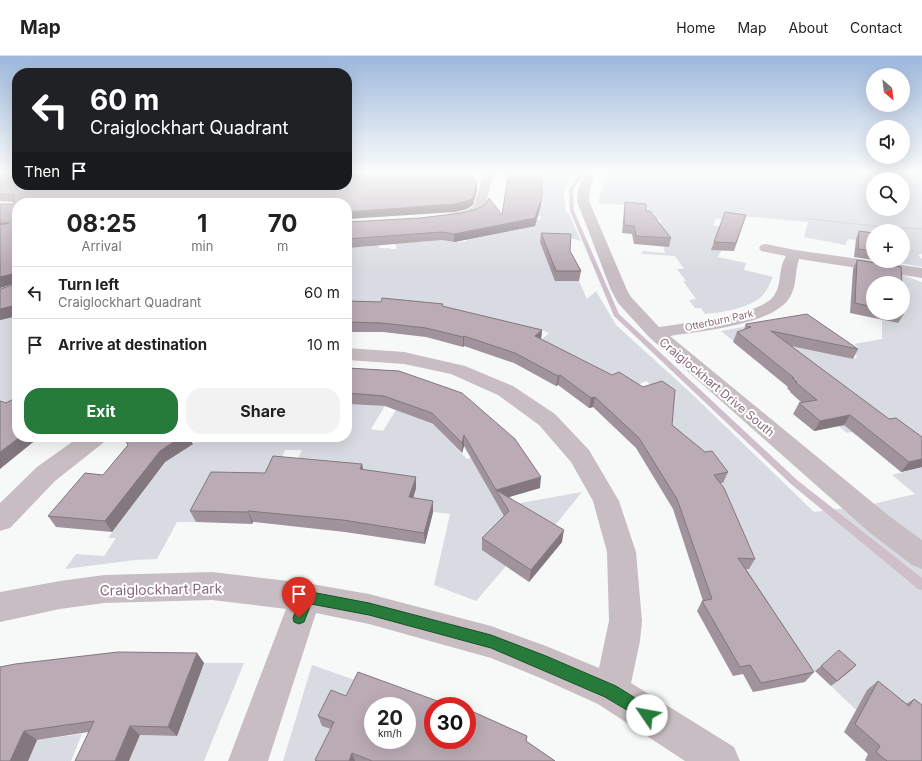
<!DOCTYPE html>
<meta charset="utf-8">
<style>
:root{--surface:#fff;--page:#f2f2f2;--text:#222;--muted:#767676;--line:#e0e0e0;--accent:#267b3b}
body{margin:0;font-family:Inter,sans-serif;background:var(--page);color:var(--text);height:100vh;display:flex;flex-direction:column;font-size:15px;white-space:nowrap}
*{box-sizing:border-box;margin:0}
p{font-size:13px;color:var(--muted)}
.icon{flex:none;width:22px;height:22px;fill:none;stroke:currentColor;stroke-width:2;stroke-linecap:round;stroke-linejoin:round}
.map{position:relative;flex:1;overflow:hidden}
.drawer{position:absolute;left:12px;top:142px;width:340px;height:244px;display:flex;flex-direction:column;background:var(--surface);border-radius:16px;box-shadow:0 4px 16px #0002}
.drawer>*{flex:none}
.hud{position:absolute;left:12px;top:12px;width:340px;height:122px;border-radius:16px;box-shadow:0 4px 16px #0002;background:#202124;color:#fff;overflow:hidden}
.needle{width:26px;rotate:152deg}
.fabs{position:absolute;left:866px;top:12px;display:grid;gap:8px}
.fabs a{display:grid;place-items:center;width:44px;height:44px;border-radius:50%;background:var(--surface);box-shadow:0 4px 16px #0002;font-size:20px}
.speed{position:absolute;left:364px;top:641px;display:flex;gap:8px;font-size:20px;font-weight:700;text-align:center}
.speed>*{display:grid;place-content:center;width:52px;height:52px;border-radius:50%;background:var(--surface);box-shadow:0 4px 16px #0002;line-height:1}
.speed small{font-size:10px;font-weight:400}
.speed .limit{border:6px solid #d22;background:#fff;color:#111}
.pin{position:absolute;display:grid;place-items:center;width:34px;height:34px;color:#fff;margin:-41px -17px;border-radius:50% 50% 50% 0;rotate:-45deg;box-shadow:0 0 4px #0007}
.pin .icon{rotate:45deg}
.me{position:absolute;width:44px;margin:-22px;rotate:303deg;stroke-linejoin:round;filter:drop-shadow(0 0 3px #0008)}
.turn{display:flex;align-items:center;gap:14px;height:84px;padding:0 12px;font-size:18px}
.turn .icon{width:52px;height:52px;stroke-width:2.5}
.turn b{display:block;font-size:28px;line-height:34px}
.then{display:flex;align-items:center;height:38px;padding:0 12px;background:#0003;gap:8px;font-size:15px}
.eta{display:flex;justify-content:space-evenly;align-items:center;height:68px;text-align:center}
.eta b{font-size:24px;font-weight:700;line-height:28px}
.action{display:flex;gap:8px;margin-top:auto;padding:8px 12px}
.action a{flex:1;height:46px;border-radius:16px;background:var(--accent);color:#fff;font-size:16px;font-weight:700;line-height:46px;text-align:center}
.action a+a{background:var(--page);color:var(--text)}
ul{padding:0;list-style:none}
li{display:flex;align-items:center;gap:12px;height:52px;padding:0 12px;border-top:1px solid var(--line)}
li div{flex:1}
li b{display:block;font-size:15px}
li em{font-style:normal}
header{display:flex;align-items:center;gap:24px;box-sizing:border-box;height:56px;padding:0 20px;background:var(--surface);border-bottom:1px solid var(--line)}
header strong{font-size:19px}
nav{display:flex;gap:22px;margin-inline-start:auto;font-size:14px}
.map>svg:first-child{display:block}
.green{fill:#d8dbe1;fill-rule:evenodd}
.lines{fill:none;stroke-linecap:round;stroke-linejoin:round}
.stream{fill:#cebfcb;fill-rule:evenodd}
.path{stroke:#c0b8bc;stroke-width:1.5;stroke-dasharray:1 1;stroke-linecap:butt}
.street{fill:#c7bdc2;fill-rule:evenodd}
.wall{fill:#a0939b}
.shaded-wall{fill:#82787e}
.building{fill:#baabb4;stroke:#82787e;fill-rule:evenodd}
.route{fill:#267b3b;stroke:#195026}
.labels{text-anchor:middle;dominant-baseline:central;stroke-width:4;stroke-linejoin:round;paint-order:stroke}
.far-street-label{font-size:10px;fill:#896879;stroke:#fff}
.street-label{font-size:12px;fill:#896879;stroke:#fff}
.near-street-label{font-size:14px;fill:#896879;stroke:#fff}
</style>
<header>
<strong>Map</strong>
<nav><a>Home</a><a>Map</a><a>About</a><a>Contact</a></nav>
</header>
<div class="map">
<svg width="922" height="705" viewBox="0 0 922 705">
<rect width="100%" height="100%" fill="#f7f9f9"/>
<!-- green -->
<g class="green">
<path d="M497 115H576C562 133 563 134 566 156L569 158 581 185 567 181 555 225H579L587 243 596 235 616 269 692 338 814 456 869 449 915 438 892 419 922 411V668L897 659 867 634 856 654 831 630 850 615 833 599 815 615 794 609 721 512 748 513 709 429 723 427 661 372 669 343 646 325 629 333 534 290 549 277 538 273 530 281 347 258V184L357 183 359 191 368 190 378 186 379 192H389L390 193H397L394 185 421 184 422 186 456 180 459 186 467 185 464 179 502 162 540 164 541 160H533L536 152H541L536 119 497 117Z"/>
<path d="M606 115H922V198L918 199 922 203V211L900 207 901 205H903V175H873V186L848 183 845 189 804 181 808 166 740 160 724 164 716 162 713 169 720 171 724 189 718 201 746 207 744 214 773 221C770 227 767 235 762 240 748 253 723 256 705 258L701 252H695L689 244 696 243 683 225H686L677 213H684L675 200 643 198 642 195 665 197 661 182V164L644 162 624 154V149L598 147ZM873 123H903V153H873Z"/>
<path d="M876 216 902 219 922 226V397L889 372 856 379 852 376 847 377 721 275 753 269 783 292 805 288 852 303 856 302 857 300 849 294 859 292 854 288 882 283V264L898 267V258L903 257V227H896Z"/>
<path d="M17 260V355L0 353V264Z"/>
<path d="M347 348 385 350 371 373 383 375 396 354 434 369 467 403 471 402 499 451 582 436 548 478 482 494 506 510 476 545 434 529 450 458 433 456 430 468 406 465 285 428 302 394H285L269 428 196 466H177L157 503 135 504 65 513 76 498 104 500 116 482H108L163 408H162L203 381H347Z"/>
<path d="M204 607H244L204 705H129L140 679 177 680Z"/>
<path d="M312 609 361 626 323 705H283Z"/>
<path d="M82 678 71 705H28L37 684Z"/>
</g>
<g class="lines">
<!-- stream -->
<path class="stream" d="M582 115H586L573 133 574 155 619 258 797 424 922 522V534L918 533 791 428 614 260 570 155 569 133Z"/>
<!-- path -->
<path class="path" d="M803 162 873 170 922 173"/>
<!-- street -->
<g class="street">
<path d="M484 115H494L484 155C475 161 459 166 448 164L446 161 448 158 468 154 474 150Z"/>
<path d="M586 115H596L590 132 589 145 627 234 631 241 659 271C683 267 764 260 775 238 782 227 778 212 786 200L761 195 759 192 761 189 766 188 795 194 922 212V222L799 203C795 214 797 228 791 239 777 269 700 275 670 280L889 460 922 484V513L912 509 869 476 649 281 618 247 611 234 577 145 578 132Z"/>
<path d="M347 292 404 296 465 310 513 330 555 358 589 394 619 445 636 496 642 565 640 585 631 627 734 691 740 705H685L598 648 538 621 491 602 369 568 316 557 268 705H228L286 553 212 544 104 547 60 553 0 566V536L60 525 104 519 212 516 306 527 369 538 491 570 546 590 599 612 609 565 607 496 593 445 571 406 539 369 498 339 451 318 404 308 347 304Z"/>
<path d="M79 381H107L103 387 55 425 10 472 0 475V447L37 411Z"/>
</g>
</g>
<!-- wall -->
<g class="wall">
<path d="M0 115 477 127V134L473 149 467 153 455 156 347 147H17V260L0 264 13 229V228L0 232V148H14V146L0 145Z"/>
<path d="M625 146 646 155 671 182 669 191 634 188 632 178 622 177 624 154Z"/>
<path d="M541 149 535 170 454 186 442 184 347 192V166L502 159Z"/>
<path d="M746 159 734 195 711 194 714 186Z"/>
<path d="M859 175 873 177V204L854 201 856 183Z"/>
<path d="M541 177 570 195 581 215 579 225H555L540 186Z"/>
<path d="M857 204 873 227V257H903L904 258 898 267 850 257 853 213Z"/>
<path d="M883 205H896L895 207Z"/>
<path d="M347 245 443 251 542 274 541 283 672 369 728 416 723 427H720L755 503 749 513H746L814 616 805 626 753 636 743 618 733 620 697 555 702 545H703L673 453 636 392 593 351 589 352 558 329 556 330 514 307 464 290 463 291 426 281 383 276H347Z"/>
<path d="M746 268 858 293 853 303 791 290 889 363 922 381V411L901 416 844 369 814 375 793 358 799 347H802L790 336V335L787 332 788 331 733 286 737 276 744 274Z"/>
<path d="M347 312 399 315 540 432 509 441 562 486 529 526 482 494V482L504 460 464 390 462 397 433 368 385 350 347 348Z"/>
<path d="M190 383 193 388 165 406 112 476 56 471 48 460 103 419Z"/>
<path d="M362 408 363 413 416 432 413 442 433 456 425 488 345 476 253 466 252 468 196 466 190 455 265 417Z"/>
<path d="M197 597 204 607 177 680 140 679 89 676 37 684 28 705H0V611Z"/>
<path d="M821 610 850 615 831 630 815 615Z"/>
<path d="M878 625 906 648 914 643 922 705H866L865 704 868 698 844 676 867 634Z"/>
<path d="M346 640 527 680 526 685 555 705H315V704L331 673 322 670 318 660Z"/>
</g>
<!-- shaded-wall -->
<g class="shaded-wall">
<path d="M477 127V134L473 149 467 153 455 156 347 163V156Z"/>
<path d="M542 141 541 149 535 170 454 186V178L535 162Z"/>
<path d="M13 218 17 227 0 232V221Z"/>
<path d="M17 249V260L0 264V253Z"/>
<path d="M542 274 541 284 535 280Z"/>
<path d="M464 280V290L463 291V281Z"/>
<path d="M560 319 558 329 556 330 558 320Z"/>
<path d="M595 341 593 351 589 352 591 342Z"/>
<path d="M850 359 844 369 814 375 820 365Z"/>
<path d="M464 379V390L462 397V387Z"/>
<path d="M20 381H42L32 387 0 413V396Z"/>
<path d="M176 381H196L190 383 193 388 165 406 112 476 105 465 160 395Z"/>
<path d="M922 403V411L901 416 909 406Z"/>
<path d="M362 408 364 419 360 413Z"/>
<path d="M416 421V432L410 453 409 441Z"/>
<path d="M541 421 540 432 502 443 497 434Z"/>
<path d="M433 445V456L425 488 424 477Z"/>
<path d="M248 455 253 466 252 468 248 456Z"/>
<path d="M564 474 562 486 529 526 531 514Z"/>
<path d="M197 597 204 607 177 680 168 671Z"/>
<path d="M856 609 850 615 831 630 837 625Z"/>
<path d="M130 670 140 679 129 705H115Z"/>
<path d="M24 675 37 684 28 705H10Z"/>
<path d="M352 697 355 705H349Z"/>
</g>
<!-- building -->
<g class="building">
<path d="M0 115H17V129H347V115H468L477 127 473 142 467 145 455 148 347 156V147H131L109 146 111 147H17V249L0 253V233L13 229V218L0 221V169L9 167H0V148H14V139L0 138Z"/>
<path d="M509 115H542V141L535 162 454 178 442 176 347 183V166L420 162 462 157 477 153 486 148 489 142 502 159Z"/>
<path d="M625 146 646 148V155H650L671 182 636 180 634 170 624 169Z"/>
<path d="M725 156 746 159 736 187 714 186Z"/>
<path d="M859 175 873 177V195L858 193Z"/>
<path d="M541 177 571 178 570 195 581 215H556Z"/>
<path d="M857 204 901 211 902 227H873V251L855 247Z"/>
<path d="M382 242 443 248 442 250 542 274 535 280 612 319 619 316 643 331 662 325 675 334 672 369 705 396 712 395 728 416 714 419 724 432 755 503 738 502 814 616 761 627 750 609 740 611 702 545 712 543 677 443 639 382 595 341 591 342 560 319 558 320 515 297 464 280 463 281 426 272 382 267 347 266V245L381 246Z"/>
<path d="M807 258 858 293 771 275 889 363 896 362 922 381V403L909 406 850 359 820 365 799 347 817 344 795 326H797L792 322H794L737 276 751 271 746 270V268Z"/>
<path d="M347 312 399 315 462 337 515 383 541 421 496 434 464 379 462 387 432 357 384 340 347 337Z"/>
<path d="M17 341V381H20L0 396V345L6 347Z"/>
<path d="M126 381H181L160 395 105 465 48 460 85 417 103 419 128 389 124 382Z"/>
<path d="M273 400 362 408 360 413 416 421 409 441 433 445 424 477 343 464 248 455V456L190 455 211 416 265 417Z"/>
<path d="M496 434 564 474 531 514 482 482 509 455Z"/>
<path d="M839 594 856 609 837 625 821 610Z"/>
<path d="M118 596 197 597 168 671 130 670 115 705H75L94 665 24 675 10 705H0V611L15 608Z"/>
<path d="M358 616 451 650H433V684H467V653L527 680 526 685 555 705H372L352 697 349 705H317L315 704 334 666 318 660 331 634 346 640ZM373 650H407V684H373Z"/>
<path d="M878 625 909 650 914 643 922 649V705H887L876 696 880 690 855 668Z"/>
</g>
<!-- sky -->
<linearGradient id="sky" x2="0" y2="1"><stop stop-color="#9db8dc"/><stop offset="0.54" stop-color="#fbfcfc"/><stop offset="1" stop-color="#fbfcfc" stop-opacity="0"/></linearGradient>
<rect width="922" height="214" fill="url(#sky)"/>
<!-- route -->
<path class="route" d="M306 535 369 547 491 579 546 600 616 630 653 653 655 659 653 664 647 666 605 641 491 592 369 559 311 548 304 566 299 568 294 566 293 562 302 537Z"/>
<g class="labels">
<!-- far-street labels -->
<g class="far-street-label">
<text transform="translate(719 264) rotate(-12)">Otterburn Park</text>
</g>
<!-- street labels -->
<g class="street-label">
<text transform="translate(717 331) rotate(40)">Craiglockhart Drive South</text>
</g>
<!-- near-street labels -->
<g class="near-street-label">
<text transform="translate(161 533) rotate(-1)">Craiglockhart Park</text>
</g>
</g>
</svg>
<div class="fabs">
<a><svg class="needle" viewBox="-14 -14 28 28"><path d="M0-13l5 13h-10z" fill="#e53935"/><path d="M0 13l5-13h-10z" fill="#767676"/></svg></a>
<a><svg class="icon" aria-label="sound" viewBox="0 0 24 24"><path d="M4 9h4l5-4v14l-5-4H4zM17 9q2 3 0 6"/></svg></a>
<a><svg class="icon" aria-label="search" viewBox="0 0 24 24"><circle cx="10" cy="10" r="6"/><path d="M15 15l6 6"/></svg></a>
<a>+</a>
<a>−</a>
</div>
<div class="speed"><div>20<small>km/h</small></div><div class="limit">30</div></div>
<div class="pin" style="left:299px;top:562px;background:#d93025"><svg class="icon" aria-label="arrive" viewBox="0 0 24 24"><path d="M6 21V4h12l-3 4 3 4H6"/></svg></div>
<svg class="me" style="left:647px;top:659px" viewBox="-20 -20 40 40"><circle r="19" fill="#fff"/><path d="M0-13L10 11 0 6-10 11z" fill="#267b3b"/></svg>
<div class="hud">
<div class="turn"><svg class="icon" aria-label="left" viewBox="0 0 24 24"><path d="M17 20v-9H6M10 6l-5 5 5 5"/></svg><div><b>60 m</b>Craiglockhart Quadrant</div></div>
<div class="then">Then<svg class="icon" aria-label="arrive" viewBox="0 0 24 24"><path d="M6 21V4h12l-3 4 3 4H6"/></svg></div>
</div>
<section class="drawer">
<div class="eta">
<div><b>08:25</b><p>Arrival</p></div>
<div><b>1</b><p>min</p></div>
<div><b>70</b><p>m</p></div>
</div>
<ul>
<li><svg class="icon" aria-label="left" viewBox="0 0 24 24"><path d="M17 20v-9H6M10 6l-5 5 5 5"/></svg><div><b>Turn left</b><p>Craiglockhart Quadrant</p></div><em>60 m</em></li>
<li><svg class="icon" aria-label="arrive" viewBox="0 0 24 24"><path d="M6 21V4h12l-3 4 3 4H6"/></svg><div><b>Arrive at destination</b></div><em>10 m</em></li>
</ul>
<div class="action"><a>Exit</a><a>Share</a></div>
</section>
</div>
